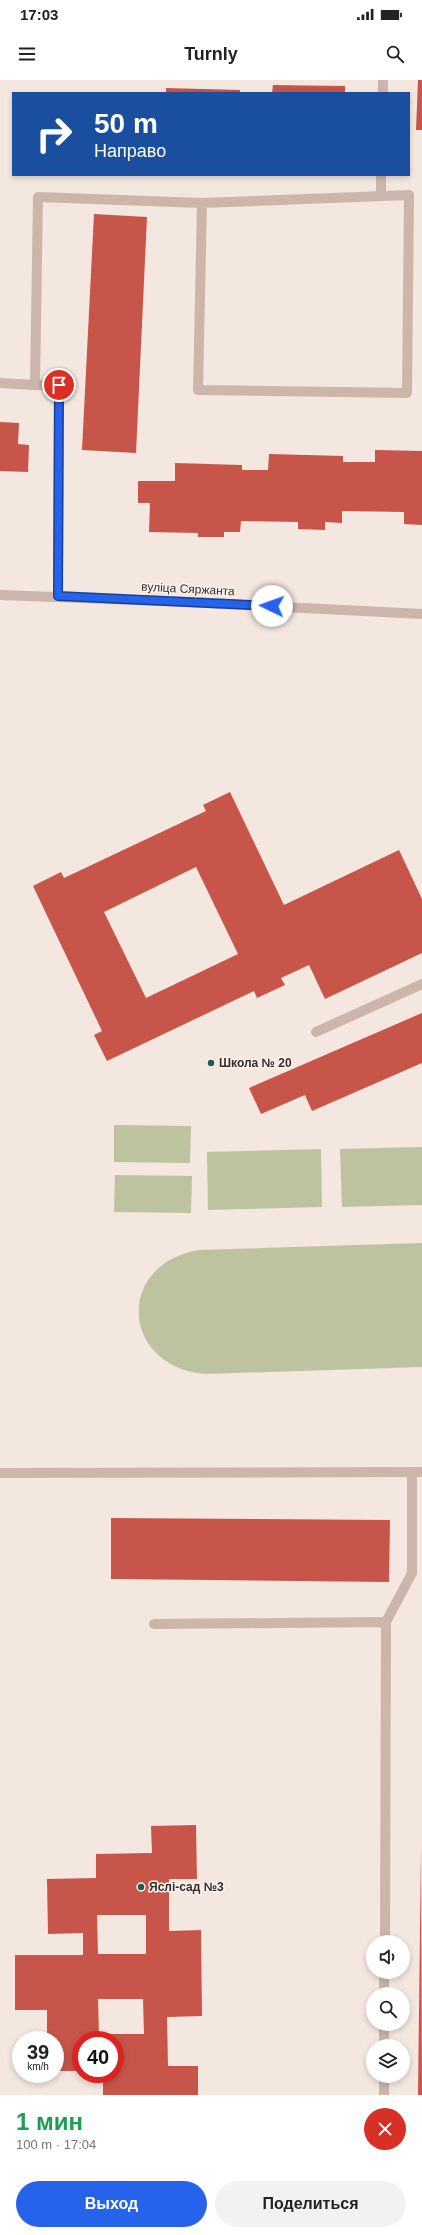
<!DOCTYPE html>
<html lang="ru">
<meta charset="utf-8">
<style>
:root{--surface:#fff;--page:#f2f2f2;--text:#222;--muted:#767676;--accent:#2563eb}
body{margin:0;font-family:Arial,sans-serif;background:var(--page);color:var(--text);height:100vh;display:flex;flex-direction:column;font-size:15px;white-space:nowrap}
*{box-sizing:border-box;margin:0}
p{font-size:13px;color:var(--muted)}
.icon{flex:none;width:22px;height:22px;fill:none;stroke:currentColor;stroke-width:2;stroke-linecap:round;stroke-linejoin:round}
.map{position:relative;height:2015px;overflow:hidden}
.panel{display:flex;flex-direction:column;background:var(--surface);flex:1}
.panel>*{flex:none}
.banner{position:absolute;left:12px;top:12px;width:398px;height:84px;border-radius:0px;box-shadow:0 2px 6px #0003;background:#1a4fa0;color:#fff;overflow:hidden}
.buttons{position:absolute;left:366px;top:1855px;display:grid;gap:8px}
.buttons a{display:grid;place-items:center;width:44px;height:44px;border-radius:50%;background:var(--surface);box-shadow:0 2px 6px #0003;font-size:20px}
.speed{position:absolute;left:12px;top:1951px;display:flex;gap:8px;font-size:20px;font-weight:700;text-align:center}
.speed>*{display:grid;place-content:center;width:52px;height:52px;border-radius:50%;background:var(--surface);box-shadow:0 2px 6px #0003;line-height:1}
.speed small{font-size:10px;font-weight:400}
.speed .limit{border:6px solid #d22;background:#fff;color:#111}
.pin{position:absolute;display:grid;place-items:center;width:34px;height:34px;color:#fff;margin:-17px;border:2px solid #fff;border-radius:50%;box-shadow:0 1px 4px #0007}
.me{position:absolute;width:44px;margin:-22px;rotate:273deg;stroke-linejoin:round;filter:drop-shadow(0 0 3px #0008)}
.turn{display:flex;align-items:center;gap:14px;height:84px;padding:0 16px;font-size:18px}
.turn .icon{width:52px;height:52px;stroke-width:2.5}
.turn b{display:block;font-size:28px;line-height:34px}
.round{display:grid;place-items:center;flex:none;width:42px;height:42px;border-radius:21px;background:var(--page)}
.overview{display:flex;align-items:center;justify-content:space-between;height:68px;padding:0 16px}
h1{font-size:24px;font-weight:700;line-height:30px;color:#1e9e55}
.button{display:flex;gap:8px;margin-top:auto;padding:8px 16px}
.button a{flex:1;height:46px;border-radius:24px;background:var(--accent);color:#fff;font-size:16px;font-weight:700;line-height:46px;text-align:center}
.button a+a{background:var(--page);color:var(--text)}
.status{display:flex;justify-content:space-between;align-items:center;height:28px;padding:0 20px;background:var(--surface);direction:ltr}
.status svg{height:11px;fill:currentColor}
header{display:flex;justify-content:space-between;align-items:center;height:52px;padding:0 16px;background:var(--surface);font-size:18px;font-weight:700}
.map>svg:first-child{display:block}
.green{fill:#bcc39e}
.building{fill:#c75549;fill-rule:evenodd}
.lines{fill:none;stroke-linecap:round;stroke-linejoin:round}
.minor{stroke:#ccb5aa;stroke-width:10}
.route-casing{stroke:#184099;stroke-width:10}
.route{stroke:#2563eb;stroke-width:7}
.poi-dot{fill:#1e5c57;stroke:#faf2ec;stroke-width:1.5}
.labels{text-anchor:middle;dominant-baseline:central;stroke-width:3;stroke-linejoin:round;paint-order:stroke}
.street-label{font-size:12px;fill:#392c2a;stroke:#faf2ec}
.poi-label{font-size:12px;font-weight:bold;fill:#392c2a;stroke:#faf2ec;text-anchor:start}
</style>
<div class="status"><b>17:03</b><svg viewBox="0 0 49 12"><path d="M0 12V9h3v3zM5 12V6h3v6zM10 12V3h3v9zM15 12V0h3v12zM26 1h20v11H26zM47 4h2v5h-2z"/></svg></div>
<header><svg class="icon" aria-label="menu" viewBox="0 0 24 24"><path d="M4 6h16M4 12h16M4 18h16"/></svg>Turnly<svg class="icon" aria-label="search" viewBox="0 0 24 24"><circle cx="10" cy="10" r="6"/><path d="M15 15l6 6"/></svg></header>
<div class="map">
<svg width="422" height="2015" viewBox="0 0 422 2015">
<rect width="100%" height="100%" fill="#f3e7df"/>
<!-- green -->
<g class="green">
<path d="M114 1045 191 1046 190 1083 114 1082Z"/>
<path d="M422 1067V1125L342 1127 340 1069Z"/>
<path d="M321 1069 322 1127 208 1130 207 1072Z"/>
<path d="M115 1095 192 1096 191 1133 114 1132Z"/>
<path d="M422 1163V1287L204 1294C121 1286 115 1185 198 1170Z"/>
</g>
<!-- building -->
<g class="building">
<path d="M418 0H422V50H416Z"/>
<path d="M273 5 345 6V13H272Z"/>
<path d="M166 8 240 10V13H166Z"/>
<path d="M94 134 147 137 136 373 82 370Z"/>
<path d="M0 342 19 343 18 364 29 365 28 392 0 391Z"/>
<path d="M375 370 422 371V445L404 444V432L342 431V443L325 442V450L298 449V442L241 441 240 452H224V457H198V453L149 452 150 423H138V401H175V383L242 385V390H268L269 374 343 376V382H375Z"/>
<path d="M230 712 284 825 399 770 422 819V873L325 919 309 885 281 898 285 905 257 918 254 911 107 981 94 955 102 951 33 806 61 792 64 798 206 731 203 725ZM196 787 238 874 146 918 104 832Z"/>
<path d="M422 933V983L312 1031 305 1015 261 1034 249 1008Z"/>
<path d="M111 1438 390 1440 389 1502 111 1499Z"/>
<path d="M196 1745 197 1799H169V1851L201 1850 202 1936 167 1937 168 1986H198V2015H103V1994H115V1960H81V1991H55V1960H47V1930H15V1875H83V1853L48 1854 47 1799 96 1798V1774L152 1773 151 1746ZM97 1835H146V1874H98ZM98 1919H143L144 1954H99Z"/>
<path d="M421 1768 422 2015H418Z"/>
</g>
<g class="lines">
<!-- minor -->
<g class="minor">
<path d="M383 13V0"/>
<path d="M381 116V95"/>
<path d="M0 303 35 305"/>
<path d="M0 515 187 522 422 534"/>
<path d="M58 516 59 305H35L38 117 202 123 198 310 407 313 409 115 202 123"/>
<path d="M316 952 422 904"/>
<path d="M0 1393 422 1392"/>
<path d="M386 1542 412 1493V1392"/>
<path d="M154 1544 386 1542 385 1862"/>
<path d="M384 1914V1892"/>
<path d="M384 1966V1944"/>
<path d="M384 2015V1996"/>
</g>
</g>
<g class="lines">
<!-- route casing -->
<g class="route-casing">
<path id="route" d="M59 305 58 516 272 526"/>
</g>
<!-- route -->
<use href="#route" class="route"/>
</g>
<!-- markers -->
<g class="poi-dot">
<circle cx="211" cy="983" r="4"/>
<circle cx="141" cy="1807" r="4"/>
</g>
<g class="labels">
<!-- street labels -->
<g class="street-label">
<text transform="translate(188 509) rotate(3)">вуліца Сяржанта</text>
</g>
<!-- poi labels -->
<g class="poi-label">
<text x="219" y="983">Школа № 20</text>
<text x="149" y="1807">Яслі-сад №3</text>
</g>
</g>
</svg>
<div class="buttons">
<a><svg class="icon" aria-label="sound" viewBox="0 0 24 24"><path d="M4 9h4l5-4v14l-5-4H4zM17 9q2 3 0 6"/></svg></a>
<a><svg class="icon" aria-label="search" viewBox="0 0 24 24"><circle cx="10" cy="10" r="6"/><path d="M15 15l6 6"/></svg></a>
<a><svg class="icon" aria-label="layers" viewBox="0 0 24 24"><path d="M12 4l9 5-9 5-9-5zM3 14l9 5 9-5"/></svg></a>
</div>
<div class="speed"><div>39<small>km/h</small></div><div class="limit">40</div></div>
<div class="pin" style="left:59px;top:305px;background:#d93025"><svg class="icon" aria-label="arrive" viewBox="0 0 24 24"><path d="M6 21V4h12l-3 4 3 4H6"/></svg></div>
<svg class="me" style="left:272px;top:526px" viewBox="-20 -20 40 40"><circle r="19" fill="#fff"/><path d="M0-13L10 11 0 6-10 11z" fill="#2563eb"/></svg>
<div class="banner">
<div class="turn"><svg class="icon" aria-label="right" viewBox="0 0 24 24"><path d="M7 20v-9h11M14 6l5 5-5 5"/></svg><div><b>50 m</b>Направо</div></div>
</div>
</div>
<section class="panel">
<div class="overview"><div><h1>1 мин</h1><p>100 m · 17:04</p></div><a class="round" style="background:#d93025;color:#fff"><svg class="icon" aria-label="close" viewBox="0 0 24 24"><path d="M6 6l12 12M18 6L6 18"/></svg></a></div>
<div class="button"><a>Выход</a><a>Поделиться</a></div>
</section>
